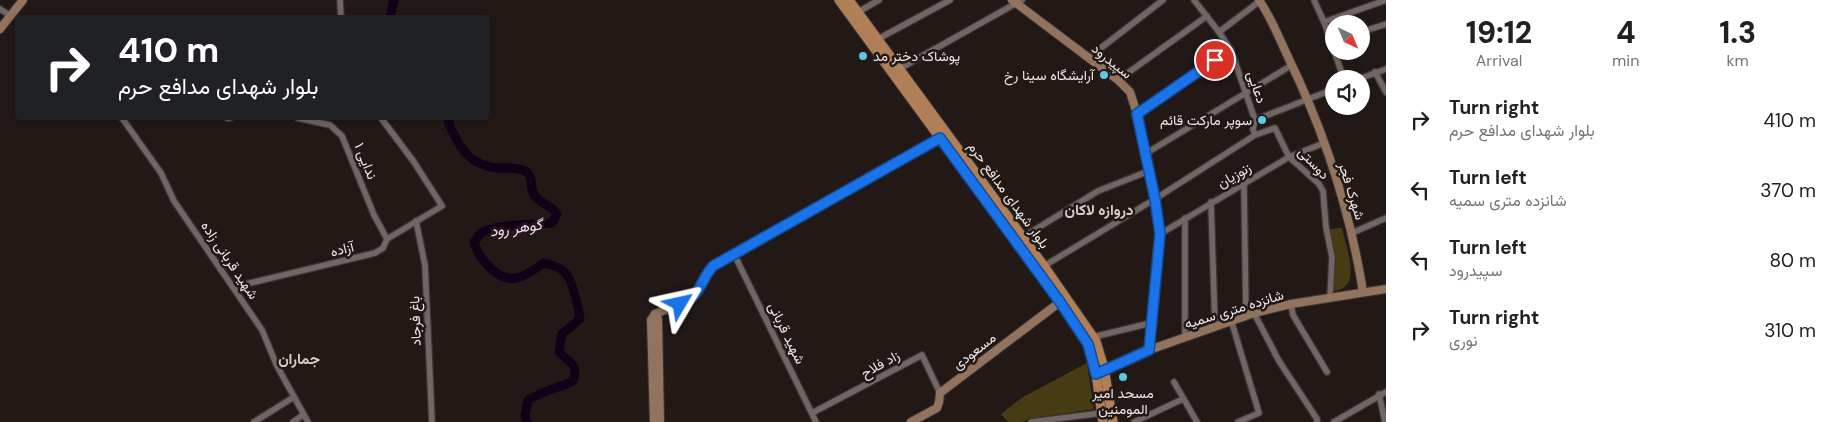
<!DOCTYPE html>
<meta charset="utf-8">
<style>
:root{--surface:#fff;--page:#f2f2f2;--text:#202124;--muted:#757577}
body{margin:0;font-family:"DM Sans",Vazirmatn,sans-serif;background:var(--page);color:var(--text);height:100vh;display:flex;flex-direction:column;font-size:19px;white-space:nowrap}
*{box-sizing:border-box;margin:0}
p{font-size:16px;color:var(--muted)}
.icon{flex:none;width:28px;height:28px;fill:none;stroke:currentColor;stroke-width:2;stroke-linecap:round;stroke-linejoin:round}
.map{position:relative;flex:1;overflow:hidden}
.details{display:flex;flex-direction:column;background:var(--surface);width:450px}
.details>*{flex:none}
.hud{position:absolute;left:15px;top:15px;width:475px;height:105px;border-radius:5px;box-shadow:0 2px 8px #0003;background:#202124;color:#fff;overflow:hidden}
.needle{width:32px;rotate:136deg}
.controls{position:absolute;left:1325px;top:15px;display:grid;gap:10px}
.controls a{display:grid;place-items:center;width:45px;height:45px;border-radius:50%;background:var(--surface);box-shadow:0 2px 8px #0003;font-size:25px}
.pin{position:absolute;display:grid;place-items:center;width:42px;height:42px;color:#fff;margin:-21px;border:2px solid #fff;border-radius:50%;box-shadow:0 1px 5px #0007}
.me{position:absolute;width:55px;margin:-28px;rotate:54deg;stroke-linejoin:round;filter:drop-shadow(0 0 4px #0008)}
.turn{display:flex;align-items:center;gap:18px;height:105px;padding:0 20px;font-size:22px}
.turn .icon{width:65px;height:65px;stroke-width:2.5}
.turn b{display:block;font-size:35px;line-height:42px}
.eta{display:flex;justify-content:space-evenly;align-items:center;height:85px;text-align:center}
.eta b{font-size:30px;font-weight:800;line-height:35px}
ul{padding:0;list-style:none}
li{display:flex;align-items:center;gap:15px;height:70px;padding:0 20px}
li div{flex:1}
li b{display:block;font-size:19px}
li em{font-style:normal}
main{display:flex;flex:1;min-height:0}
.map>svg:first-child{display:block}
.green{fill:#463b12}
.lines{fill:none;stroke-linecap:round;stroke-linejoin:round}
.river{stroke:#120017;stroke-width:9}
.street-casing{stroke:#3d3636;stroke-width:8}
.secondary-casing{stroke:#3d3636;stroke-width:10}
.primary-casing{stroke:#3d3636;stroke-width:11}
.street{stroke:#726664;stroke-width:5.5}
.secondary{stroke:#91735e;stroke-width:8}
.primary{stroke:#b07f58;stroke-width:9}
.route-casing{stroke:#114b97;stroke-width:12}
.route{stroke:#1a73e8;stroke-width:9}
.poi-dot{fill:#5dc7e8;stroke:#221917;stroke-width:2}
.labels{text-anchor:middle;dominant-baseline:central;stroke-width:5;stroke-linejoin:round;paint-order:stroke}
.poi-label{font-size:14px;fill:#ede6e5;stroke:#221917;text-anchor:end}
.street-label{font-size:14px;fill:#ede6e5;stroke:#221917}
.neighbourhood-label{font-size:15px;font-weight:bold;fill:#d8cac9;stroke:#221917}
.water-label{font-size:15px;font-style:italic;fill:#f8d7fe;stroke:#221917}
</style>
<main>
<div class="map">
<svg width="1386" height="422" viewBox="0 0 1386 422">
<rect width="100%" height="100%" fill="#221917"/>
<!-- green -->
<g class="green">
<path d="M1342 228C1346 248 1364 290 1332 291L1328 229Z"/>
<path d="M1087 363 1094 409 1028 419 1023 422H1008L1001 414 1023 397Z"/>
</g>
<g class="lines">
<!-- river -->
<g class="river">
<path d="M390 18 394 0"/>
<path d="M447 118C456 143 468 166 498 168 506 168 518 167 525 171 535 177 529 186 534 195 539 204 551 204 557 214L552 223C535 224 494 224 481 233 479 235 476 240 474 242 478 258 498 282 516 278 525 277 536 268 544 263 551 265 558 266 563 271 573 278 578 307 580 319L562 334 559 352C568 362 581 365 572 382L544 392 528 400 525 416 527 422"/>
</g>
<!-- street casing -->
<g class="street-casing">
<g id="street">
<path d="M340 0 341 18"/>
<path d="M1314 0 1324 22 1334 50"/>
<path d="M0 9 11 16"/>
<path d="M858 12 879 0"/>
<path d="M1324 22 1386 0"/>
<path d="M1219 32 1256 4"/>
<path d="M1361 32 1386 24"/>
<path d="M878 39 950 0"/>
<path d="M1334 51 1344 79"/>
<path d="M1088 58 1163 0"/>
<path d="M899 69 1022 0"/>
<path d="M1375 72 1386 92"/>
<path d="M1359 79 1386 69"/>
<path d="M1118 80 1207 16"/>
<path d="M1137 114 1231 50"/>
<path d="M122 118 161 173 174 201 262 330 277 366 308 422"/>
<path d="M227 118H230"/>
<path d="M298 118 330 125 342 136 374 215 387 239"/>
<path d="M1255 120 1334 89"/>
<path d="M1255 135 1275 128 1289 157 1319 184 1323 191 1326 227 1332 257 1330 298"/>
<path d="M1145 154 1292 65"/>
<path d="M1244 184 1246 316"/>
<path d="M1211 202 1215 326"/>
<path d="M416 221 425 265 432 422"/>
<path d="M1352 233 1386 218"/>
<path d="M1160 234 1289 157 1324 143"/>
<path d="M1023 237 1098 191 1149 171"/>
<path d="M734 254 816 422"/>
<path d="M1044 266 1155 199 1255 135 1253 129 1255 120 1231 50 1219 32 1194 0"/>
<path d="M234 287 375 253 383 248 387 239 442 206 414 162 381 118"/>
<path d="M1291 304 1293 315 1327 372"/>
<path d="M1254 313 1279 361 1317 419V422"/>
<path d="M1231 320 1259 413 1238 422"/>
<path d="M1185 336V218"/>
<path d="M1093 337 1151 323"/>
<path d="M1174 382 1197 422"/>
<path d="M1379 394 1385 422"/>
<path d="M812 413 922 355 940 393"/>
<path d="M254 422 294 397"/>
<path d="M293 422 303 415"/>
<path d="M1031 422 1102 413"/>
<path d="M1134 422 1183 399"/>
<path d="M1334 422 1386 392"/>
</g>
</g>
<!-- secondary casing -->
<g class="secondary-casing">
<g id="secondary">
<path d="M1012 0 1118 80 1130 92 1137 114 1155 199 1160 234 1149 350"/>
<path d="M1259 0C1271 17 1279 38 1288 57 1324 131 1350 210 1363 292"/>
<path d="M0 29 23 0"/>
<path d="M655 314C669 308 691 304 699 290 704 281 706 274 713 266L940 138"/>
<path d="M655 314 658 319 660 422"/>
<path d="M1099 372 1149 350 1254 313 1291 304 1386 289"/>
<path d="M654 422 651 320 655 314"/>
<path d="M911 422 937 408 939 402 940 393 1060 302"/>
</g>
</g>
<!-- primary casing -->
<g class="primary-casing">
<g id="primary">
<path d="M839 0 1060 302 1088 344 1096 374 1103 422"/>
<path d="M849 0 1044 266 1096 341 1104 368 1113 422"/>
</g>
</g>
<!-- street -->
<use href="#street" class="street"/>
<!-- secondary -->
<use href="#secondary" class="secondary"/>
<!-- primary -->
<use href="#primary" class="primary"/>
</g>
<g class="lines">
<!-- route casing -->
<g class="route-casing">
<path id="route" d="M680 304C702 295 699 282 713 266L940 138 1060 302 1088 344 1096 374 1149 350 1160 234 1155 199 1137 114 1215 60"/>
</g>
<!-- route -->
<use href="#route" class="route"/>
</g>
<!-- markers -->
<g class="poi-dot">
<circle cx="863" cy="56" r="5"/>
<circle cx="1104" cy="75" r="5"/>
<circle cx="1262" cy="120" r="5"/>
<circle cx="1123" cy="377" r="5"/>
</g>
<g class="labels">
<!-- poi labels -->
<g class="poi-label">
<text x="873" y="56" text-anchor="start">پوشاک دختر مد</text>
<text x="1094" y="75">آرایشگاه سینا رخ</text>
<text x="1252" y="120">سوپر مارکت قائم</text>
<text x="1123" y="393" text-anchor="middle">مسحد امیر<tspan x="1123" dy="16">المومنین</tspan></text>
</g>
<!-- street labels -->
<g class="street-label">
<text transform="translate(1112 61) rotate(39)">سپیدرود</text>
<text transform="translate(1257 87) rotate(71)">دعایی</text>
<text transform="translate(366 161) rotate(68)">ندایی ۱</text>
<text transform="translate(1314 163) rotate(47)">دوستی</text>
<text transform="translate(1234 175) rotate(-30)">زنوزیان</text>
<text transform="translate(1352 191) rotate(73)">شهرک فجر</text>
<text transform="translate(1009 195) rotate(54)">بلوار شهدای مدافع حرم</text>
<text transform="translate(342 249) rotate(-14)">آزاده</text>
<text transform="translate(230 260) rotate(56)">شهید قربانی زاده</text>
<text transform="translate(1234 309) rotate(-17)">شانزده متری سمیه</text>
<text transform="translate(415 321) rotate(-92)">باغ فرجاد</text>
<text transform="translate(787 333) rotate(64)">شهید قربانی</text>
<text transform="translate(974 351) rotate(-38)">مسعودی</text>
<text transform="translate(880 364) rotate(-29)">زاد فلاح</text>
</g>
<!-- neighbourhood labels -->
<g class="neighbourhood-label">
<text x="1099" y="210">دروازه لاکان</text>
<text x="299" y="359">جماران</text>
</g>
<!-- water labels -->
<g class="water-label">
<text transform="translate(516 228) rotate(-8)">گوهر رود</text>
</g>
</g>
</svg>
<div class="controls">
<a><svg class="needle" viewBox="-14 -14 28 28"><path d="M0-13l5 13h-10z" fill="#e53935"/><path d="M0 13l5-13h-10z" fill="#757577"/></svg></a>
<a><svg class="icon" aria-label="sound" viewBox="0 0 24 24"><path d="M4 9h4l5-4v14l-5-4H4zM17 9q2 3 0 6"/></svg></a>
</div>
<div class="pin" style="left:1215px;top:60px;background:#d93025"><svg class="icon" aria-label="arrive" viewBox="0 0 24 24"><path d="M6 21V4h12l-3 4 3 4H6"/></svg></div>
<svg class="me" style="left:680px;top:304px" viewBox="-20 -20 40 40"><path d="M0-17L14 15 0 8-14 15z" fill="#1a73e8" stroke="#fff" stroke-width="4"/></svg>
<div class="hud">
<div class="turn"><svg class="icon" aria-label="right" viewBox="0 0 24 24"><path d="M7 20v-9h11M14 6l5 5-5 5"/></svg><div><b>410 m</b>بلوار شهدای مدافع حرم</div></div>
</div>
</div>
<section class="details">
<div class="eta">
<div><b>19:12</b><p>Arrival</p></div>
<div><b>4</b><p>min</p></div>
<div><b>1.3</b><p>km</p></div>
</div>
<ul>
<li><svg class="icon" aria-label="right" viewBox="0 0 24 24"><path d="M7 20v-9h11M14 6l5 5-5 5"/></svg><div><b>Turn right</b><p>بلوار شهدای مدافع حرم</p></div><em>410 m</em></li>
<li><svg class="icon" aria-label="left" viewBox="0 0 24 24"><path d="M17 20v-9H6M10 6l-5 5 5 5"/></svg><div><b>Turn left</b><p>شانزده متری سمیه</p></div><em>370 m</em></li>
<li><svg class="icon" aria-label="left" viewBox="0 0 24 24"><path d="M17 20v-9H6M10 6l-5 5 5 5"/></svg><div><b>Turn left</b><p>سپیدرود</p></div><em>80 m</em></li>
<li><svg class="icon" aria-label="right" viewBox="0 0 24 24"><path d="M7 20v-9h11M14 6l5 5-5 5"/></svg><div><b>Turn right</b><p>نوری</p></div><em>310 m</em></li>
</ul>
</section>
</main>
